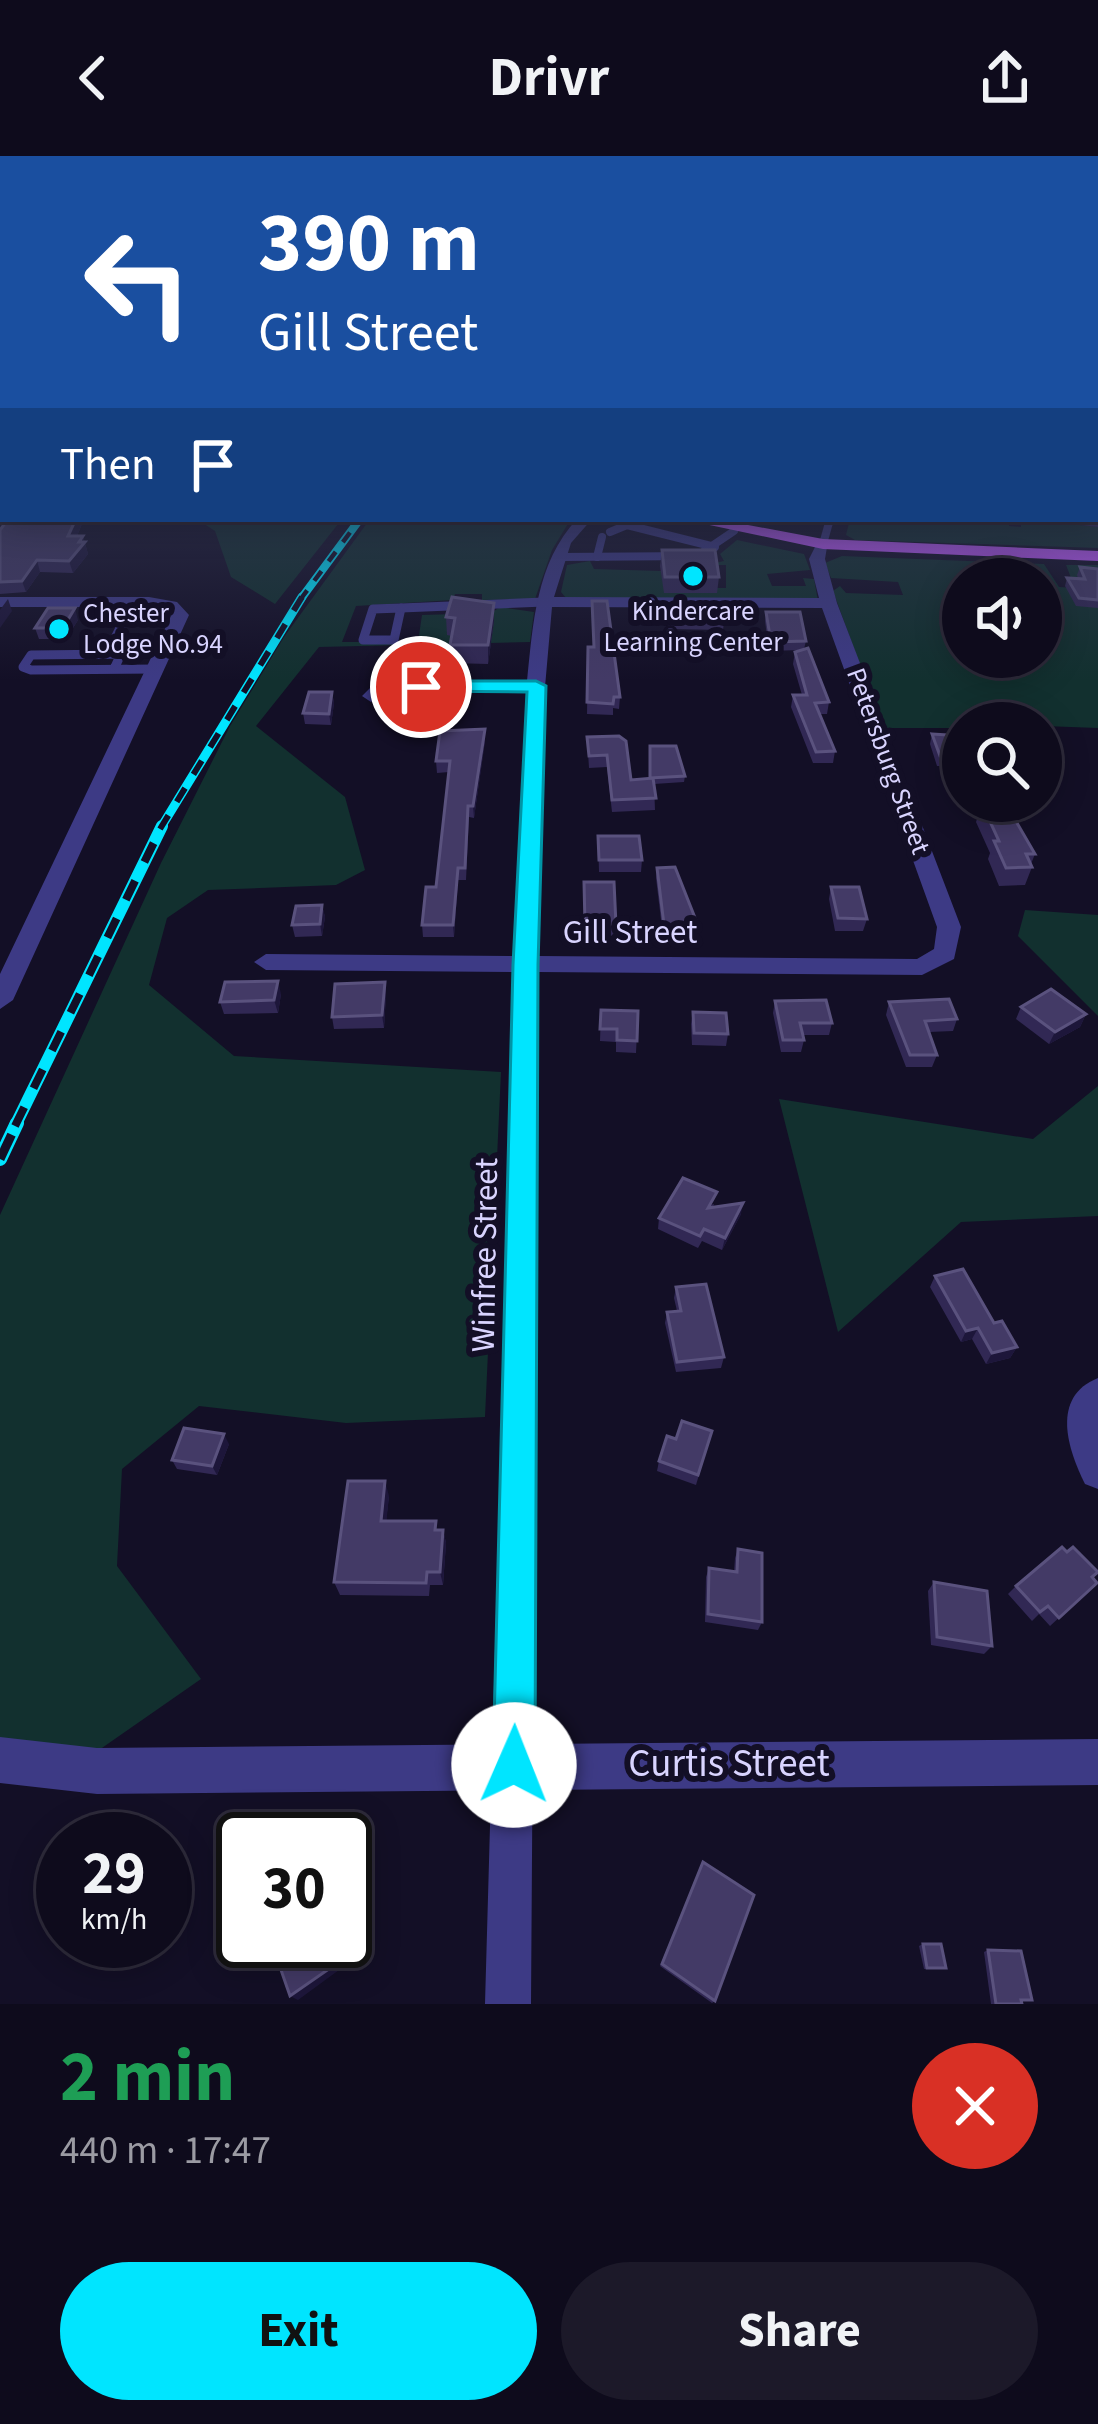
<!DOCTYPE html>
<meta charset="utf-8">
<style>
:root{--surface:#0e0b1c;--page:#1c1929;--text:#f1f3f6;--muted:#9b9ba3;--line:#2e2b3b;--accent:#00e5ff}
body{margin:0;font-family:"Source Sans 3",sans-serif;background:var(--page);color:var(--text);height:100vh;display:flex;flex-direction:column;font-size:45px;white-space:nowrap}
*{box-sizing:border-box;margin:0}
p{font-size:39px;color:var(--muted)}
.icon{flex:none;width:66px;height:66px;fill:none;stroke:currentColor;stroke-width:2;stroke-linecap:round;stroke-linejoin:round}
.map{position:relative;height:1848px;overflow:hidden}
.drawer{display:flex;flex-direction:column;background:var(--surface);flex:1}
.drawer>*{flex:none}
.hud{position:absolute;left:0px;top:0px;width:1098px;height:366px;box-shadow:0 6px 30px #0003,0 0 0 3px var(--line);background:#1a4fa0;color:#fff;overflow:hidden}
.controls{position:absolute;left:942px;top:402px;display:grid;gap:24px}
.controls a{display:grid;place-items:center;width:120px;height:120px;border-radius:50%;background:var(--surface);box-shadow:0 6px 30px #0003,0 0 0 3px var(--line);font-size:60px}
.speed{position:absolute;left:36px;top:1656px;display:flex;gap:24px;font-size:60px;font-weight:700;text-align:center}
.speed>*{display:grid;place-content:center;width:156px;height:156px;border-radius:50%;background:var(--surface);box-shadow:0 6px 30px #0003,0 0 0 3px var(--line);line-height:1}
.speed small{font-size:30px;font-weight:400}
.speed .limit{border:6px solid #111;border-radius:18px;background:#fff;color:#111}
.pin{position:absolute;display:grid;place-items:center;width:102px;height:102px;color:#fff;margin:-51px;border:6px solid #fff;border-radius:50%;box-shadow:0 3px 12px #0007}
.me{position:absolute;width:132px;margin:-66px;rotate:1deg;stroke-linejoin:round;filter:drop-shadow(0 0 9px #0008)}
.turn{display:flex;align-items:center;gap:42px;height:252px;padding:0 60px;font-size:54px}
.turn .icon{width:156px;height:156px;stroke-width:2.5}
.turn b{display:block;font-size:84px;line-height:102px}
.then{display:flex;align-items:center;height:114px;padding:0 60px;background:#0003;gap:24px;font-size:45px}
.round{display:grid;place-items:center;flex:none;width:126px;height:126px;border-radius:63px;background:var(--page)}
.head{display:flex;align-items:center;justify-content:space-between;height:204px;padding:0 60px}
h1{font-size:72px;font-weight:700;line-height:90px;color:#1e9e55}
.button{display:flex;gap:24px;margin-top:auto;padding:24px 60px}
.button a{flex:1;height:138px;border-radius:72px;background:var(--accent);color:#111;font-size:48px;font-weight:700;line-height:138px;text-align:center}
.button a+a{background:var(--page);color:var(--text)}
header{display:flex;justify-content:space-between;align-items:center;height:156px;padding:0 60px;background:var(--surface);font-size:54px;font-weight:700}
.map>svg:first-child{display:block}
.green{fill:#12302f;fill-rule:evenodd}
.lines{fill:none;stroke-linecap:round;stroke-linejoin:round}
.service-far1{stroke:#3d3a85;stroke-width:8}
.service{stroke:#3d3a85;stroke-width:9}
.minor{fill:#3d3a85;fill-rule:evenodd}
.tertiary{fill:#3d3a85;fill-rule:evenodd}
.primary{fill:#c25bff;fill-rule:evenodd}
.rail-far3-casing{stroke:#00e5ff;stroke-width:8}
.rail-far2-casing{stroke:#00e5ff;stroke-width:9}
.rail-far1-casing{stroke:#00e5ff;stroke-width:12}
.rail-casing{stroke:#00e5ff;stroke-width:14}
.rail-far3{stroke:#130f26;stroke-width:4.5;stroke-dasharray:12;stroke-linecap:butt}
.rail-far2{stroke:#130f26;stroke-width:6;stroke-dasharray:16;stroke-linecap:butt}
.rail-far1{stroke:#130f26;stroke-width:8;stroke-dasharray:21;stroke-linecap:butt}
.rail{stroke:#130f26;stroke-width:9;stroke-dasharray:27;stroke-linecap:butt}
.wall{fill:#312854}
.shaded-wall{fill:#1d163a}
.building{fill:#433a66;stroke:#5a527e;stroke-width:3}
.route{fill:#00e5ff;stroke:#0095a6;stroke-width:3}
.poi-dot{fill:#00e5ff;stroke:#130f26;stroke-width:4.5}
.labels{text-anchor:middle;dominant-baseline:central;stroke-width:12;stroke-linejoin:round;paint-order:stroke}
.far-poi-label{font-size:27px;fill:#d9d4ff;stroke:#130f26}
.far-street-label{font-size:27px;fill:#d9d4ff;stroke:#130f26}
.street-label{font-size:33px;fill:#d9d4ff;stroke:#130f26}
.near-street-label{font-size:39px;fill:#d9d4ff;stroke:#130f26}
</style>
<header><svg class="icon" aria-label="back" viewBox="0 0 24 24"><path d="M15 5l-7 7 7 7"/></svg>Drivr<svg class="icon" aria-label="share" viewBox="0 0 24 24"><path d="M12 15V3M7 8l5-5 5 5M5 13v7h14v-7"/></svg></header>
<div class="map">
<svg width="1098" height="1848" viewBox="0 0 1098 1848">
<rect width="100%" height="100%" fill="#130f26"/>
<!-- green -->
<g class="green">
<path d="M197 363H342L275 448 231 421 215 375Z"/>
<path d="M370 363 569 366 552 394 535 443 482 444V438H455L453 444 356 450 342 486H418L422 459 491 457 500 451 534 456 530 486 319 491 256 570 345 641 365 714 336 729 208 734 167 762 149 829 234 900 501 916 485 1261 346 1267 199 1250 122 1313 117 1410 201 1523 99 1594 0 1585V1059L161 707 230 570 284 481Z"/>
<path d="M850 363H1009V370L1021 371V363L1098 371V392L855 384 846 379Z"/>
<path d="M737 384 804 398 810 414 767 418 772 430H806L803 422 814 423 818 445 566 442 561 436 567 409 590 405 594 413 661 415 664 432H726V409H706L724 405 720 398Z"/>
<path d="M842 400 1044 408 1059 431 1075 432 1066 409H1098V572L963 567V572H883L833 435 840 430 846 437 903 439 898 426 831 422 825 407ZM963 423H1041V501H963Z"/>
<path d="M1025 754 1098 759V860L1018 780Z"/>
<path d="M1098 930V1060L961 1066 838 1176 779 943 1033 983Z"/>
</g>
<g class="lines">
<!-- service-far1 -->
<g class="service-far1">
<path d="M610 376 627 369 715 391"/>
<path d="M823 388 830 363"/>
<path d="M559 401 697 400 734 375"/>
<path d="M597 401 602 381"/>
</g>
<!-- service -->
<g class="service">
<path d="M401 452 394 484H363L373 453Z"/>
<path d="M401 452 544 446"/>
<path d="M107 498 133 446"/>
<path d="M114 513 121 498 31 499 23 511 31 514 157 513"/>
</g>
<!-- minor -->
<g class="minor">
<path d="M0 275 3 276V284L0 283Z"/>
<path d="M0 325H3L0 336Z"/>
<path d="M577 363H592L571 387 554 441 819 442 809 403 818 385H828L825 403 837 447 961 771 954 803 922 819 538 816 531 1848H485L514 816 266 814 254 806 266 798 514 800 526 537H383L371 546 362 540 377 525H527C533 468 536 407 577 363ZM552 451 822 452 937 771 934 793 917 803 538 800 545 531Z"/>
<path d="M0 441H149L177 446 189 459 13 844 0 853V818L171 460 149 451H0Z"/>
<path d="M1098 1222V1333L1085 1328C1068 1294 1050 1241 1098 1222Z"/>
</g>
<!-- tertiary -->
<path class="tertiary" d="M0 1581 97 1592 1098 1583V1629L97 1638 0 1627Z"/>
<!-- primary -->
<path class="primary" d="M681 363H716L823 383 1098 395V405L823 393Z"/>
<!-- rail-far3 casing -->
<g class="rail-far3-casing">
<path id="rail-far3" d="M300 444 360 363"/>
</g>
<!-- rail-far2 casing -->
<g class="rail-far2-casing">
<path id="rail-far2" d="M160 673 302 441"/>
</g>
<!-- rail-far1 casing -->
<g class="rail-far1-casing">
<path id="rail-far1" d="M15 970 162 670"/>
</g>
<!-- rail casing -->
<g class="rail-casing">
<path id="rail" d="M0 1003 17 967"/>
</g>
<!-- rail-far3 -->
<use href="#rail-far3" class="rail-far3"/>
<!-- rail-far2 -->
<use href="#rail-far2" class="rail-far2"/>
<!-- rail-far1 -->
<use href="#rail-far1" class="rail-far1"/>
<!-- rail -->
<use href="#rail" class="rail"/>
</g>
<!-- wall -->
<g class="wall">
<path d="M1095 299 1098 300V371L1029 363H1095Z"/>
<path d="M84 363 77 380H83L88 398 73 417 40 416 26 436 0 438V374Z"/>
<path d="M662 394 719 421 717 437H664L660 410Z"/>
<path d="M1080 411 1098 413V452L1076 450 1065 430 1067 422H1078L1077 419Z"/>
<path d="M494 447V465L488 508 451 507 450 489 452 480 447 479 446 461Z"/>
<path d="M667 447 724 466 723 474 668 473Z"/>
<path d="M766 456 806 485 804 493 829 546 827 558H820L835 595 833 607H813L791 551 793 539H802L793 508 795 496 801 494 769 495 765 465Z"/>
<path d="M78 464 66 483H39L35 472Z"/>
<path d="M588 491 620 541 619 553 613 552V559L587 558Z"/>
<path d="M332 536 334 547 331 569 305 568 303 557Z"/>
<path d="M485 573V585L474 662 469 661 466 724H458L454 781H423L422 769 436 731 449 616 437 617 436 605Z"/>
<path d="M932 578 963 580V621L958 610H937L930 588Z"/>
<path d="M587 581 631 624 685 620 684 626 654 628 655 654 612 656 607 611 589 612Z"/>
<path d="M982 648 1035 698 1031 708 1032 711 1025 729 999 730 988 703 990 697 976 666Z"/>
<path d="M598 680 642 704 641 716H599Z"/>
<path d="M657 712 697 767 695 778 663 780 656 722Z"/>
<path d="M584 726 616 769 615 780 584 779Z"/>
<path d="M831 731 867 763 863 775H835L829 743Z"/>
<path d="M322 749 325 761 322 780 295 781 292 769Z"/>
<path d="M385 826 386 838 384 872 334 873 332 861Z"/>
<path d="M281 838 278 857 224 858 220 846Z"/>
<path d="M775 845 832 867 829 879H803L804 884 801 896H781L773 857Z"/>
<path d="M889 846 957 863 953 875 929 876 937 899 932 911H906L886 859Z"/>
<path d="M1021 851 1086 858 1080 871 1049 888 1016 863Z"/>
<path d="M601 854 638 855 636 897 616 896V886L600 885Z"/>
<path d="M693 856 728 878 726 890 692 889 691 868Z"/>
<path d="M714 1048 713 1051 741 1058 722 1094 702 1085 698 1092 658 1073 659 1062Z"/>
<path d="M935 1120 994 1167 1017 1191 1010 1202 986 1208 972 1183 961 1186 930 1131Z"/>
<path d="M676 1131 724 1201 721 1212 676 1216 665 1167 667 1156 677 1155 674 1142Z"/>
<path d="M712 1275 696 1329 657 1315 659 1305 676 1283Z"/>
<path d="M229 1288 217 1319 177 1313 172 1304Z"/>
<path d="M389 1340 386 1365 443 1374 446 1387 443 1429H430L429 1440 340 1439 334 1426Z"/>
<path d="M738 1393 762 1466 758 1474 705 1466 706 1421 709 1412 734 1416 735 1402Z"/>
<path d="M1092 1421 1097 1427 1050 1470 1039 1458 1032 1465 1008 1438 1016 1430Z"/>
<path d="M934 1426 992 1490 984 1498 931 1489 928 1435Z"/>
<path d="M703 1706 715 1845 712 1847 660 1810Z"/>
<path d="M923 1788 946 1812 924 1813 919 1790Z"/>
<path d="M988 1794 1032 1844 1021 1845 1022 1848H991L984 1796Z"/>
</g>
<!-- shaded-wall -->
<g class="shaded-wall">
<path d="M76 363H84L72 392 68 380Z"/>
<path d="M83 380 88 398 73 417 69 405Z"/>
<path d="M37 404 40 416 26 436 22 425Z"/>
<path d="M8 443 12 455 0 472V454Z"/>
<path d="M494 447V465L488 508V489Z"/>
<path d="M75 452 78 464 66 483 63 472Z"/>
<path d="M332 536 334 547 331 569 329 558Z"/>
<path d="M485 573V585L474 662 473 650Z"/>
<path d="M458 712V724L454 781 453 769Z"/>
<path d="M322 749 325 761 322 780 320 768Z"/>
<path d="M278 825 281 838 278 857 274 844Z"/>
<path d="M385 826 386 838 384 872 382 859Z"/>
<path d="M1086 858 1080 871 1049 888 1055 876Z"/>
<path d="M743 1047 741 1058 722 1094 725 1082Z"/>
<path d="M978 1172 972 1183 961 1186 966 1175Z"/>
<path d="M1017 1191 1010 1202 986 1208 992 1197Z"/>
<path d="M224 1278 229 1288 217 1319 212 1310Z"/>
<path d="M385 1325 389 1340 385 1379 381 1365Z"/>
<path d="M443 1374 446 1387 443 1429 440 1416Z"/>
<path d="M345 1779 354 1803 298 1844 290 1840 345 1785Z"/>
</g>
<!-- building -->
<g class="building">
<path d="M1095 299 1098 300V350L1095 349Z"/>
<path d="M8 363H76L68 380H83L79 386H85L69 405 37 404 22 425 0 426V374Z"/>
<path d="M662 394H715L719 421H665Z"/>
<path d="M1080 411 1098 413V444L1079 442 1067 422 1085 423Z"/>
<path d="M452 441 494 447 488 489H450L455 462 446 461Z"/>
<path d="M592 445H607L620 541H614L613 548 587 546 588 491H594Z"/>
<path d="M667 447 721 448 724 466 669 464Z"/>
<path d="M48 452H75L63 472H35Z"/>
<path d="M766 456H800L806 485 771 486Z"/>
<path d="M808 492 829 546 815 547 835 595 816 596 793 539H807L795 496Z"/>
<path d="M309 536H332L329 558 303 557Z"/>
<path d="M485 573 473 650H468L465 712H458L453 769H422L426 731H436L450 605H436L440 575Z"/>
<path d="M932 578 963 580V603L962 600H940Z"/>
<path d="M619 580 626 585 631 624 653 622 656 642 612 644 607 599 589 600 587 581Z"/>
<path d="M650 590H676L685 620 650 622Z"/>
<path d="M982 648H1006L1035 698H1026L1032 711 1006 712 994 685H999Z"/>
<path d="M598 680H639L642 704H599Z"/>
<path d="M675 711 697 767 664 769 657 712Z"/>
<path d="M584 726H614L616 769H585Z"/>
<path d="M831 731H859L867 763 838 762Z"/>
<path d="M322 749 320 768 292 769 296 750Z"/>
<path d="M278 825 274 844 220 846 225 826Z"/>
<path d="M385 826 382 859 332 861 335 828Z"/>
<path d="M1051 833 1086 858 1055 876 1021 851Z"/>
<path d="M949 843 957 863 925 865 937 899H910L889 846Z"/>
<path d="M826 844 832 867H800L804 884H783L775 845Z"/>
<path d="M601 854 638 855 637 885 617 884V873H600Z"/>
<path d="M693 856 726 857 728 878 694 877Z"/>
<path d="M683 1022 717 1036 708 1052 743 1047 725 1082 704 1073 700 1080 659 1062Z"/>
<path d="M963 1113 994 1167 1002 1165 1017 1191 992 1197 978 1172 966 1175 935 1120Z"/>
<path d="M706 1128 724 1201 677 1206 667 1156 681 1155 676 1131Z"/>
<path d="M682 1265 712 1275 698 1319 659 1305 667 1280 676 1283Z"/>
<path d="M184 1272 224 1278 212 1310 172 1304Z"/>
<path d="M348 1325H385L381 1365H436L435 1374H443L440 1416H427L426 1427 334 1426Z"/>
<path d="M1062 1391 1067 1396 1073 1391 1098 1416 1092 1421 1097 1427 1059 1462 1048 1450 1040 1456 1016 1430Z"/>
<path d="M738 1393 762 1397V1466L708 1458 709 1412 737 1416Z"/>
<path d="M934 1426 987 1435 992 1490 937 1481Z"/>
<path d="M703 1706 754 1739 715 1845 662 1808Z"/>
<path d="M271 1785H343L349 1799 290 1840Z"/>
<path d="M923 1788H941L946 1812H927Z"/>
<path d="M988 1794 1021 1795 1032 1844H1021L1022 1848H996Z"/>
</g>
<!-- sky -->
<linearGradient id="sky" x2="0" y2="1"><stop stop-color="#0a0815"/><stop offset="0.51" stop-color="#333752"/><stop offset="1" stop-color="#333752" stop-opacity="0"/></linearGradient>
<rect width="1098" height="525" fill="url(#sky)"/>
<!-- route -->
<path class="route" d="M421 525H536L546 530 538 809 535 1609 529 1624 514 1630 499 1624 493 1609 513 809 527 536 415 535 412 531Z"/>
<!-- markers -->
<g class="poi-dot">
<circle cx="693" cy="420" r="12"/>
<circle cx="59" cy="473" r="12"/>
</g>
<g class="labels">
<!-- far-poi labels -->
<g class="far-poi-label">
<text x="693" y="455">Kindercare<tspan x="693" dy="31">Learning Center</tspan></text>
<text x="83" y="457" text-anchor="start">Chester<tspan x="83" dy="31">Lodge No.94</tspan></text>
</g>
<!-- far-street labels -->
<g class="far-street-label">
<text transform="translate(888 605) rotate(70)">Petersburg Street</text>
</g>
<!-- street labels -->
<g class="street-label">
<text x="630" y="776">Gill Street</text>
<text transform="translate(485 1099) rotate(-89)">Winfree Street</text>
</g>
<!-- near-street labels -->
<g class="near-street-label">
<text x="729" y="1608">Curtis Street</text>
</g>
</g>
</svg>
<div class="controls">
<a><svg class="icon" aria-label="sound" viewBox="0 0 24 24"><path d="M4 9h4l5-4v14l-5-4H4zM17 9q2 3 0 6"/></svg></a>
<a><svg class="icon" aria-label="search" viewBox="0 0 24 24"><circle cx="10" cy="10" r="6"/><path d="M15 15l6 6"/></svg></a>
</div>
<div class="speed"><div>29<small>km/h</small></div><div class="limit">30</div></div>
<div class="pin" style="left:421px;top:531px;background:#d93025"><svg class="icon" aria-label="arrive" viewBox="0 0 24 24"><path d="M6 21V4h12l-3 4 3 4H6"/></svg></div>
<svg class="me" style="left:514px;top:1609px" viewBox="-20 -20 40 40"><circle r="19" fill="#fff"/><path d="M0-13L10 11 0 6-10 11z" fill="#00e5ff"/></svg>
<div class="hud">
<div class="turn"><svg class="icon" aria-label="left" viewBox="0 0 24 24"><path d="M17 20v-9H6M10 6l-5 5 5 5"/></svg><div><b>390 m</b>Gill Street</div></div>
<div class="then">Then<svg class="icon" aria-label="arrive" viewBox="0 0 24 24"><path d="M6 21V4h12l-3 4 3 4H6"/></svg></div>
</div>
</div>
<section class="drawer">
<div class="head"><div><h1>2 min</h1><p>440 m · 17:47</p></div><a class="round" style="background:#d93025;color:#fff"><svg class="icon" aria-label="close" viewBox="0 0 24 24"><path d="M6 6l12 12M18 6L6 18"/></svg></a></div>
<div class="button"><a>Exit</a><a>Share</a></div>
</section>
